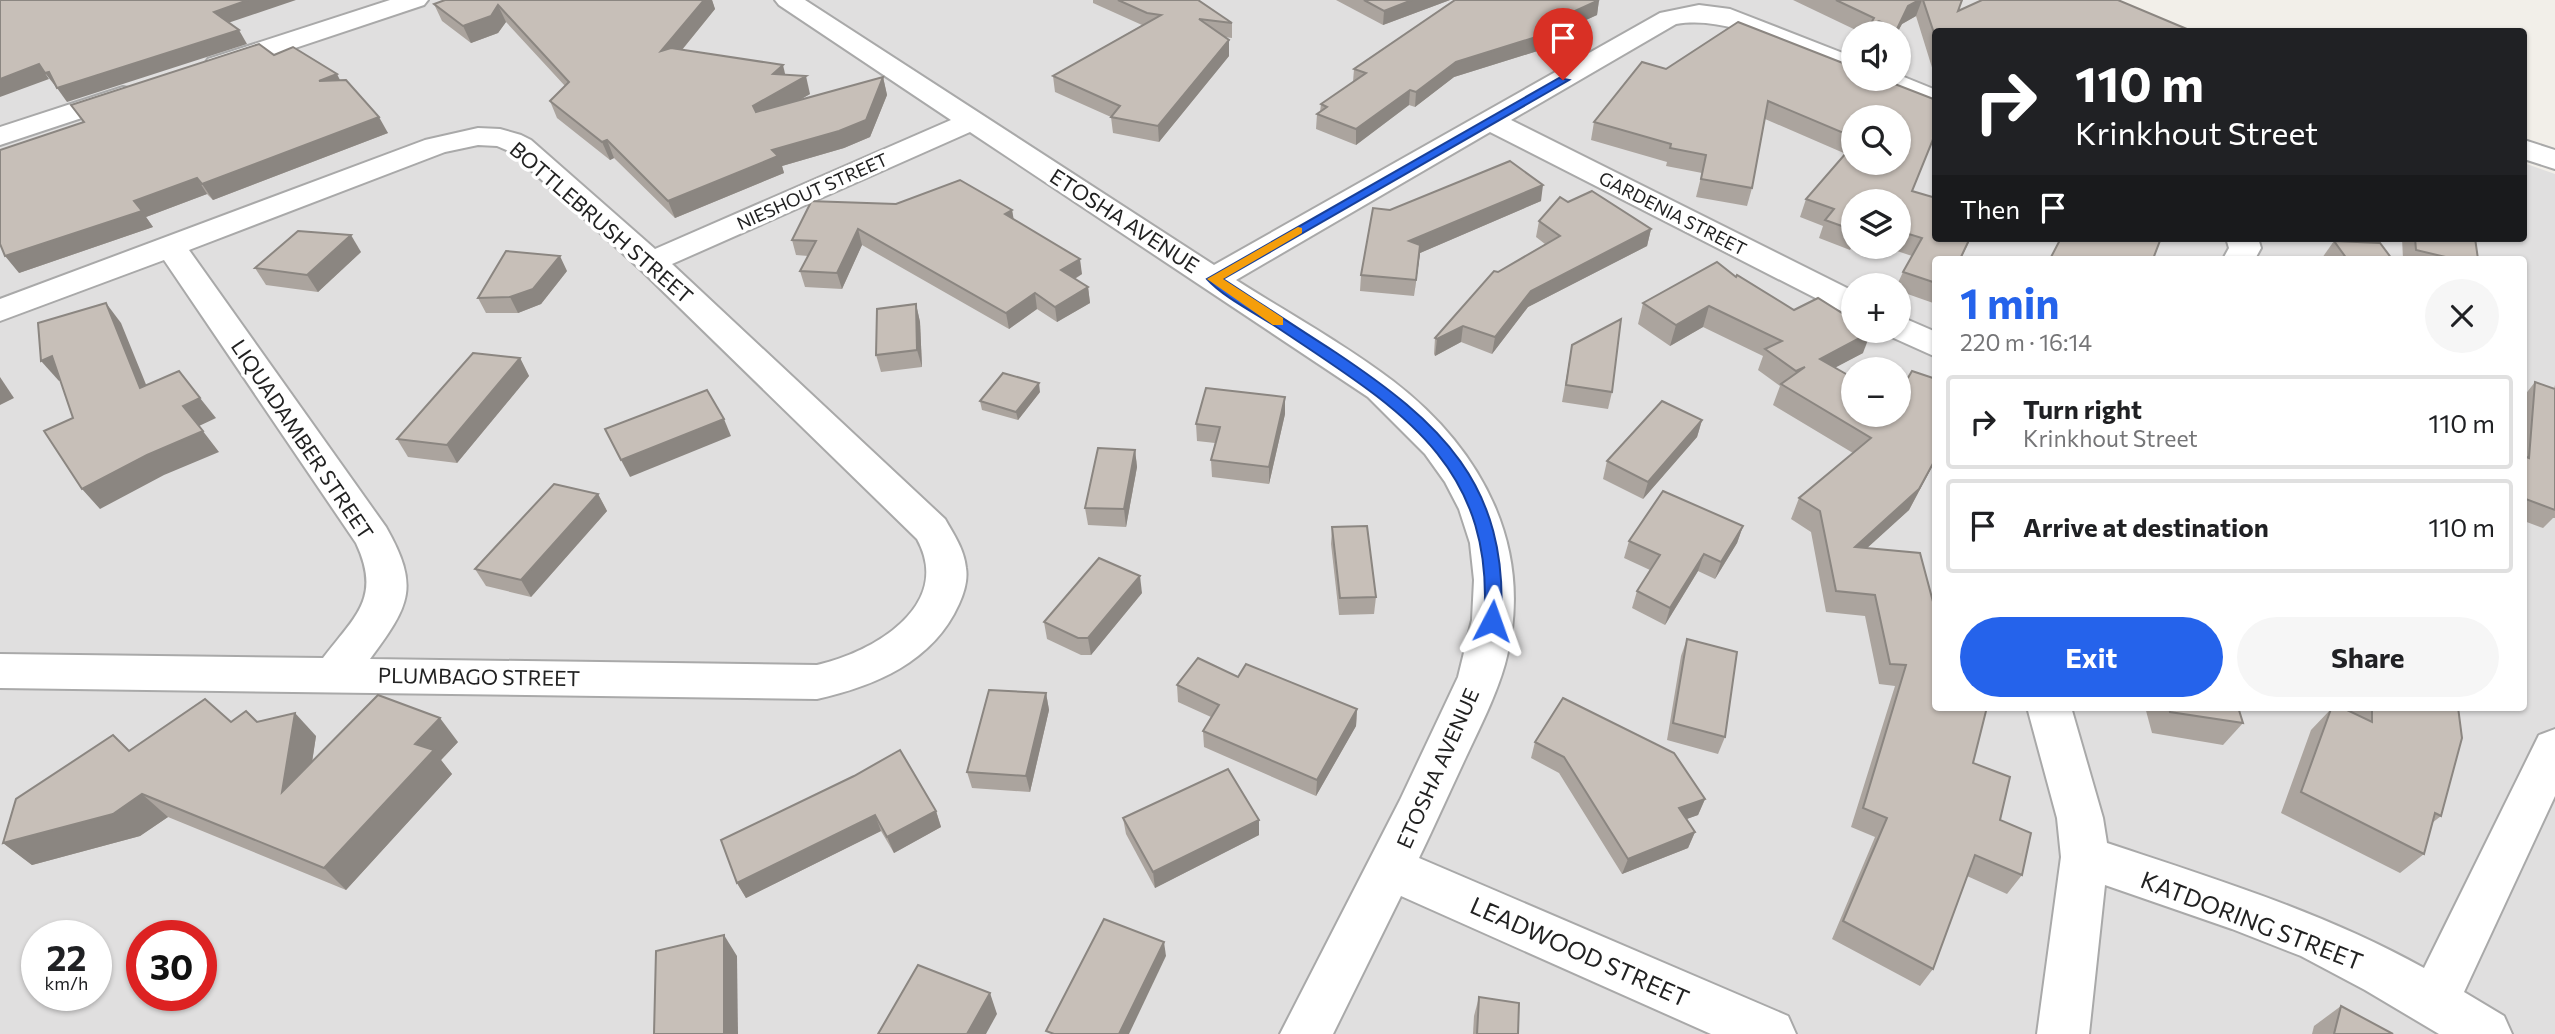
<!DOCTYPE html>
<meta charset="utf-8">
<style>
:root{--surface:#fff;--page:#f6f6f6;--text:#202124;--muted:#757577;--line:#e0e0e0;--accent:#2563eb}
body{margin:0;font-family:Commissioner,sans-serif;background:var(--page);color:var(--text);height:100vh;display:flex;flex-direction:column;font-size:26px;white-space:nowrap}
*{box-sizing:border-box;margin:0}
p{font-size:23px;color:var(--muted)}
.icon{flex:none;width:38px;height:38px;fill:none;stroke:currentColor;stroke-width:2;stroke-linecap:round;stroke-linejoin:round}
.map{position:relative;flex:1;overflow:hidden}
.details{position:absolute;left:1932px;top:256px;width:595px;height:455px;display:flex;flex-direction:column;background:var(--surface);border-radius:7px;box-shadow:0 2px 5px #0004}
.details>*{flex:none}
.banner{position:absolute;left:1932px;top:28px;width:595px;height:214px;border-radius:7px;box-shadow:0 2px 5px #0004;background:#202124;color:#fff;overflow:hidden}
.tools{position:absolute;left:1841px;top:21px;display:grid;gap:14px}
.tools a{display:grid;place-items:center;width:70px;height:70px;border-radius:50%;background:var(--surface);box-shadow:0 2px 5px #0004;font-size:35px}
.speed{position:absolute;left:21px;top:920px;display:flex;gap:14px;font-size:35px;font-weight:700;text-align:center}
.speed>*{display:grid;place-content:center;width:91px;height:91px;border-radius:50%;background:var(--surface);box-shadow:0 2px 5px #0004;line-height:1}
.speed small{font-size:18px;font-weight:400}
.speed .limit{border:10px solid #d22;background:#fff;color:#111}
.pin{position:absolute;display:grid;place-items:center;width:60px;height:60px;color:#fff;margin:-72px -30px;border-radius:50% 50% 50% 0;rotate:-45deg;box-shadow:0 0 7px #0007}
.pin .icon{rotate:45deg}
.me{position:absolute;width:77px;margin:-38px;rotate:4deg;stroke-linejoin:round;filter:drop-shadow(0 0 5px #0008)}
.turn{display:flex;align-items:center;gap:24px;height:147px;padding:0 28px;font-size:32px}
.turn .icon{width:91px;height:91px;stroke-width:2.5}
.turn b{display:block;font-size:49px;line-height:60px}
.then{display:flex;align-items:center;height:66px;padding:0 28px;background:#0003;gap:14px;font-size:26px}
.round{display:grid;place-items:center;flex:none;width:74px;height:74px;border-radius:37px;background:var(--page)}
.summary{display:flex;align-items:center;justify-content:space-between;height:119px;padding:0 28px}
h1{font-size:42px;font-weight:700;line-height:52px;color:var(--accent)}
.button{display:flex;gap:14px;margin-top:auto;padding:14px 28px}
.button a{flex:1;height:80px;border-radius:42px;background:var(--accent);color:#fff;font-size:28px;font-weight:700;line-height:80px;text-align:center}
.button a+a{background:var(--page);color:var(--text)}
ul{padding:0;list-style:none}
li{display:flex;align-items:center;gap:21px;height:94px;margin:0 14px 10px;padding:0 14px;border:4px solid var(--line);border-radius:7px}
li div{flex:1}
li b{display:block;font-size:26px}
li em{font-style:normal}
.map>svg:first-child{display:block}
.residential{fill:#e0dfdf;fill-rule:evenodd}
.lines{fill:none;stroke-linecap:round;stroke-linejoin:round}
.street-casing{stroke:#a9a9a9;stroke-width:4}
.street{fill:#fff;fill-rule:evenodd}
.wall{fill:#aba49e;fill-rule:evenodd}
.shaded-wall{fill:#8b8681}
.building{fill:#c7bfb8;stroke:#8b8681;stroke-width:2}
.route{fill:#2563eb;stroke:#184099;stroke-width:2}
.slow{fill:#f59e0b}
.labels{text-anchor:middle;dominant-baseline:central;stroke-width:7;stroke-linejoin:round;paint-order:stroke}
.far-street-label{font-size:18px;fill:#222;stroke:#fff}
.street-label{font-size:21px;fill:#222;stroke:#fff}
.near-street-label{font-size:24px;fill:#222;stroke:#fff}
</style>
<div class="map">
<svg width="2555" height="1034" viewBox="0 0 2555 1034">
<rect width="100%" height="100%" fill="#f2efe9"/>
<!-- residential -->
<path class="residential" d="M0 0H2062L1936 32V238H2524V163L2555 174V1034H0ZM1853 33H1899V79H1853ZM1853 117H1899V163H1853ZM1853 201H1899V247H1853ZM1936 259H2524V707H1936ZM1853 285H1899V331H1853ZM1853 369H1899V415H1853ZM37 936H96V996H37ZM142 936H201V996H142Z"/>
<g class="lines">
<!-- street casing -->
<g class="street-casing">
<g id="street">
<path d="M390 0H428L424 5 226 71 217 73 208 71 204 65 208 59Z"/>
<path d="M775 0H805L1214 265 1660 13 1699 5 1730 9 1853 57V74C1793 59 1740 14 1676 24L1511 120 1853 291V314L1841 311 1490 132 1236 280C1288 313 1344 344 1393 381 1483 450 1536 550 1505 664 1496 696 1480 727 1466 757 1450 791 1435 825 1419 858L1788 1016 1796 1034H1711L1401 896 1333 1034H1280L1400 800 1458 677 1472 620 1474 580 1470 543 1459 509 1445 482 1425 454 1368 397 970 132 672 264 945 519C954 535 964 549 966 568 968 580 964 593 959 604 933 662 875 686 817 699L0 688V654L323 658C355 616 382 598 356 543L164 260 0 321V299L425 140 478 128 500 129 521 135 531 140 655 249 951 120 779 5ZM478 145 497 146 511 152 640 269 917 539C954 606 872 653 817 665L370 659C410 605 420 587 386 527L189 250 445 152Z"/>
<path d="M1899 75 1936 90V108L1874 85 1870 79H1899Z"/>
<path d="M123 87 133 89 137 95 133 101 0 145V127Z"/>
<path d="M2524 140 2555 150V169L2524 159Z"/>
<path d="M2226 238H2258L2261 248 2255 259H2223L2229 248Z"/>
<path d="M1899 316 1936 332V357L1887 335 1885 331H1899Z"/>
<path d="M2027 707H2071L2103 818 2107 843C2215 879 2323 912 2424 968L2539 735 2555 729V796L2464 992 2504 1016 2512 1034H2439L2365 990 2301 956 2232 929 2105 885 2089 1034H2037L2061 857 2057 818Z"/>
</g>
</g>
<!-- street -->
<use href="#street" class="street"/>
</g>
<!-- wall -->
<g class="wall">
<path d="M445 0H712L715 9 682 50 785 75 810 94 799 100 883 77 887 95 870 137 844 148 782 166 784 173 675 218 614 158 610 160 557 118 550 101 565 86 506 22 498 33 471 43 442 21 434 4Z"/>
<path d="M1093 0H1198L1232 23V38L1224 37 1229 40V56L1159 142 1113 133 1111 117 1055 92 1053 76 1142 25 1093 3Z"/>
<path d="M1336 0H1450L1383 25Z"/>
<path d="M1599 0 1597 15 1548 37 1547 48 1454 77 1415 107 1409 105 1356 145 1316 129 1317 114 1320 112 1321 104 1353 82 1354 69Z"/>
<path d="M1793 0H1963L1936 32V70L1934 74 1916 16 1902 24 1897 33H1862Z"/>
<path d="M1738 22 1853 67V79H1882L1936 100V132L1912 191 1936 198V238H1971L1961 259H1936V304L1899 291V285H1897L1903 272 1912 256 1885 247H1899V201H1853V245L1850 250 1819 238 1823 226 1800 217 1806 199 1846 154 1765 119 1752 188 1747 206 1696 197 1702 173 1666 166 1667 162 1591 140 1594 122 1642 62 1666 69ZM1853 117H1899V163H1853Z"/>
<path d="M274 55 340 80 388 133 213 200 207 194 146 217 153 227 19 273 83 122 71 105Z"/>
<path d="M808 201 1012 210 1013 219 1082 274 1075 279 1088 287 1090 303 1057 322 1037 309 1009 329 862 245 842 289 805 287 800 271 808 256 796 255 792 240 810 205Z"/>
<path d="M1541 201 1420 253 1414 296 1360 291 1361 275 1390 210Z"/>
<path d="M1568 202 1651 229 1647 246 1528 307 1492 354 1461 342 1435 356 1434 354 1435 338 1498 272 1545 244 1536 237 1539 221Z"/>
<path d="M2402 238H2475L2478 259H2403Z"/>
<path d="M2334 241 2347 259H2323L2322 258Z"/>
<path d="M361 252 318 292 266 285 255 268Z"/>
<path d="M567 271 541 304 518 313H486L478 298Z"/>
<path d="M1736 277 1863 353 1835 367 1936 459 1909 510 1867 548 1973 763 2000 820 2022 875 2007 894 1967 876 1933 969 1920 986 1832 939 1875 837 1851 827 1895 686 1879 684 1865 616 1826 612 1811 532 1791 519 1799 498 1853 453 1773 405 1780 386 1758 370 1763 356 1703 327 1670 346 1638 324 1643 303Z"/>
<path d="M916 304 920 322 922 367 881 372 876 355Z"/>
<path d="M1572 345 1612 392 1608 409 1562 402Z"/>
<path d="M520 358 529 376 457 463 408 457 397 439Z"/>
<path d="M2535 382 2554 389 2555 385V518H2553L2543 528 2524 521V396Z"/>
<path d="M1040 392 1018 420 982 410 980 401Z"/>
<path d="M1285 414 1269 484 1212 477 1211 460 1215 443 1197 441 1196 424Z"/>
<path d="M1702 420 1697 437 1643 499 1603 479 1607 461Z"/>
<path d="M1135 450 1137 467 1126 527 1088 525 1085 508Z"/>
<path d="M598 494 607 511 531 597 486 586 475 569Z"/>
<path d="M1743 526 1737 543 1715 579 1698 571 1665 625 1632 608 1637 591 1650 570 1624 558 1629 541Z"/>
<path d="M1332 527 1376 597 1374 614 1339 615 1331 544Z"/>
<path d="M1142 593 1091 655H1081L1047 639 1044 622Z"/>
<path d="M1687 639 1725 737 1718 754 1667 740 1681 656Z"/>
<path d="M1177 685 1357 709 1356 726 1316 796 1204 747 1203 731 1211 717 1178 702Z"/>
<path d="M1046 693 1049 710 1030 792 972 788 967 772Z"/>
<path d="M2145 707H2238L2243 723 2223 745 2152 733Z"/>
<path d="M2351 707H2458L2441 816 2432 823 2424 854 2400 873 2281 813 2311 730 2331 709 2351 712Z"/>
<path d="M231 722H257L316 736 312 762 458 742 441 760 452 774 346 890 168 817 140 836 32 865 3 843 129 750Z"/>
<path d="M1535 742 1705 799 1698 815 1686 819 1695 832 1688 848 1622 874 1559 773 1531 758Z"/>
<path d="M854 776 936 811 941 827 894 853 881 831 746 898 737 883Z"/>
<path d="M1123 818 1259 820V835L1155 888 1126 834Z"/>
<path d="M1479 997 1518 1034H1473L1474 1016Z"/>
<path d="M2341 1006 2393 1034H2312L2314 1026Z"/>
</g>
<!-- shaded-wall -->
<g class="shaded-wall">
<path d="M248 0H296L222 25 214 12Z"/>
<path d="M704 0H712L715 9 667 68 661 51Z"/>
<path d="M1412 0H1450L1383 25 1384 11Z"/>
<path d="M1599 0 1597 15 1548 37 1547 48 1454 77 1415 107 1416 92 1456 62 1540 27Z"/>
<path d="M1919 0H1922L1916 16 1902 24 1897 33H1896L1908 6Z"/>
<path d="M498 5 506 22 498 33 471 43 463 26Z"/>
<path d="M1879 21 1875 33H1868L1870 25Z"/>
<path d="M239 30 247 44 67 102 57 88Z"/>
<path d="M1229 40V56L1159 142 1158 126Z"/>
<path d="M39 64 49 79 0 97V79Z"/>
<path d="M783 65 787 82 773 74Z"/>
<path d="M49 72 60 86 56 87 45 73Z"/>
<path d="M337 74 345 90 319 81Z"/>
<path d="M806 76 810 94 759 124 753 106Z"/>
<path d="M883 77 887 95 870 137 844 148 782 166 784 173 675 218 668 201 772 150Z"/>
<path d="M1410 90 1409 105 1356 145V129Z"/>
<path d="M379 117 388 133 213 200 202 184Z"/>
<path d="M607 140 614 158 610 160 602 142Z"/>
<path d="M197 178 207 194 146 217 153 227 19 273 5 256 134 201Z"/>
<path d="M1543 185 1541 201 1420 253 1414 296 1416 280 1409 241Z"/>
<path d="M1012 210 1015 226 1005 214Z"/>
<path d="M858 229 862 245 842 289 837 273Z"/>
<path d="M1651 229 1647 246 1528 307 1492 354 1495 337 1531 291Z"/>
<path d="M351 235 361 252 318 292 307 275Z"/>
<path d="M560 256 567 271 541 304 518 313 510 297Z"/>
<path d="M1080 259 1082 274 1064 285 1061 270Z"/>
<path d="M1088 287 1090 303 1057 322 1055 307Z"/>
<path d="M1035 293 1037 309 1009 329 1006 313Z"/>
<path d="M106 303 121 323 156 409 140 388Z"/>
<path d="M916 304 920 322 922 367 917 350Z"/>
<path d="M1709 306 1703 327 1670 346 1676 325Z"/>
<path d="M1463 326 1461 342 1435 356 1437 339Z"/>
<path d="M1871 332 1863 353 1812 380 1820 359Z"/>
<path d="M52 356 69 376 59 381 41 361Z"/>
<path d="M520 358 529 376 457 463 447 445Z"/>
<path d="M0 377 14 398 0 405Z"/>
<path d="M1039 383 1040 392 1018 420 1016 412Z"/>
<path d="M1285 397V414L1269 484V467Z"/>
<path d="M200 398 216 418 199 426 219 452 164 475 100 509 82 489 183 406Z"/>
<path d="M724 419 731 436 630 477 621 460Z"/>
<path d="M1702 420 1697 437 1643 499 1648 482Z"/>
<path d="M1135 450 1137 467 1126 527 1124 509Z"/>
<path d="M1936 459 1909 510 1845 568 1855 547Z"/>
<path d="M598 494 607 511 531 597 521 580Z"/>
<path d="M1743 526 1737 543 1715 579 1721 562Z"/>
<path d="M1704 554 1698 571 1665 625 1670 608Z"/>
<path d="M1140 576 1142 593 1091 655 1088 638Z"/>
<path d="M1046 693 1049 710 1030 792 1026 776Z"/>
<path d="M1357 709 1356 726 1316 796 1317 780Z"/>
<path d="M295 713 316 736 304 815 282 792Z"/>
<path d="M440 718 458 742 441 760 452 774 346 890 324 868 415 744Z"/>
<path d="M142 794 168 817 140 836 32 865 3 843Z"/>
<path d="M1705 799 1698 815 1673 824 1679 808Z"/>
<path d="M936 811 941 827 894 853 887 837Z"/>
<path d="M875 815 881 831 746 898 737 883Z"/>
<path d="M1259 820V835L1155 888 1153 872Z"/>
<path d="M1695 832 1688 848 1622 874 1628 859Z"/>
<path d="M724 935 737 956 738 1034H724Z"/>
<path d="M1164 942 1166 956 1129 1034H1119Z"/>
<path d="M990 993 997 1014 986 1034H967Z"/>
</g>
<!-- building -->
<g class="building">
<path d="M0 0H248L214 12 239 30 57 88 49 72 45 73 39 64 0 79Z"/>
<path d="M445 0H704L661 51 671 48 783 65 773 74 806 76 753 106 756 112 883 77 866 120 839 131 772 150 778 156 668 201 607 140 602 142 550 101 569 82 498 5 491 16 463 26 434 4Z"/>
<path d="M1118 0H1198L1232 23 1199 19 1229 40 1158 126 1111 117 1120 106 1053 76 1161 15 1147 13Z"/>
<path d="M1364 0H1412L1384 11Z"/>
<path d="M1455 0H1599L1540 27 1549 33 1456 62 1416 92 1410 90 1356 129 1317 114 1327 107 1321 104 1366 73 1354 69Z"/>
<path d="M1836 0H1919L1908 6 1897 29 1879 21 1870 25 1874 18Z"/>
<path d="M1923 0H1962L1958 11 1982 0H2118L2194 32H1936V39Z"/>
<path d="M1738 22 1853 67V79H1882L1936 100V132L1912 191 1936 198V238H1970L1960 259H1936V283L1903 272 1922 238 1899 231V201H1853V230L1825 220 1834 209 1806 199 1853 145V163H1899V117H1853V137L1768 101 1752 188 1701 179 1706 155 1670 148 1671 144 1594 122 1642 62 1666 69Z"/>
<path d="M259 44 274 55 293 47 337 74 319 81 346 80 379 117 202 184 197 178 134 201 142 211 5 256 0 244V150L84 122 71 105Z"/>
<path d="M1510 161 1543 185 1409 241 1420 245 1416 280 1361 275 1373 208 1390 210Z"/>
<path d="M960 180 1012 210 1005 214 1080 259 1061 270 1088 287 1055 307 1035 293 1006 313 858 229 837 273 800 271 816 241 792 240 811 202 808 201 896 204Z"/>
<path d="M1592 191 1651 229 1531 291 1495 337 1463 326 1437 339 1435 338 1494 271 1498 272 1560 236 1539 221 1560 197 1568 202Z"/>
<path d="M298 231 351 235 307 275 255 268Z"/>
<path d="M2061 238H2161L2153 259H2050Z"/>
<path d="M2415 238H2475L2478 259H2454L2416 250Z"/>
<path d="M2334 241 2380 243 2392 259H2347Z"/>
<path d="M506 251 560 256 533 289 510 297 478 298Z"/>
<path d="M1717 262 1736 277 1737 275 1794 310 1818 298 1853 320V331H1869L1871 332 1820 359 1853 378V415H1899V393L1912 371 1936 379V458L1919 489 1855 547 1920 553 1936 613V707H1987L1973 763 2010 777 2000 820 2031 833 2022 875 1975 855 1933 969 1843 921 1887 818 1863 808 1906 665 1890 664 1875 595 1836 591 1820 511 1799 498 1871 438 1781 384 1805 367 1796 371 1765 349 1782 341 1709 306 1676 325 1643 303Z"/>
<path d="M106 303 140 388 179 371 200 398 183 406 203 431 147 455 82 489 44 431 73 418 52 356 41 361 38 323Z"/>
<path d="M916 304 917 350 876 355 877 309Z"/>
<path d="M1621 319 1612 392 1566 385 1572 345Z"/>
<path d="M473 353 520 358 447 445 397 439Z"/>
<path d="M1003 373 1039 383 1016 412 980 401Z"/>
<path d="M2535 382 2555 389V510L2526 499 2524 512V456L2529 458Z"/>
<path d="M1206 388 1285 397 1269 467 1211 460 1220 427 1196 424Z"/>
<path d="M707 390 724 419 621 460 605 429Z"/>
<path d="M1662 401 1702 420 1648 482 1607 461Z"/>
<path d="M1098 448 1135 450 1124 509 1085 508Z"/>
<path d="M554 484 598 494 521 580 475 569Z"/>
<path d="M1663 491 1743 526 1721 562 1704 554 1670 608 1637 591 1660 555 1629 541Z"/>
<path d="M1367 526 1376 597 1340 598 1332 527Z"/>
<path d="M1099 558 1140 576 1088 638H1078L1044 622Z"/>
<path d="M1687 639 1737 652 1725 737 1673 723Z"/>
<path d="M1198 658 1238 677 1246 664 1357 709 1317 780 1203 731 1219 705 1177 685Z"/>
<path d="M989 690 1046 693 1026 776 967 772Z"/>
<path d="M378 695 440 718 415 744 434 750 324 868 142 794 113 814 3 843 16 799 113 735 129 751 205 699 231 722 246 711 257 722 295 713 282 792Z"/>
<path d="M1563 698 1674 753 1705 799 1679 808 1695 832 1628 859 1564 757 1535 742Z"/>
<path d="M2169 707H2238L2243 723 2170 712Z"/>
<path d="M2372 707H2458L2462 738 2441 816 2435 813 2424 854 2301 792 2331 709H2345L2372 722Z"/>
<path d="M900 750 936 811 887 837 875 815 737 883 721 840 854 776Z"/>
<path d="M1228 769 1259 820 1153 872 1123 818Z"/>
<path d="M1104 919 1164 942 1119 1034H1054L1046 1031Z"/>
<path d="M724 935V1034H654L656 951Z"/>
<path d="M918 965 990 993 967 1034H878Z"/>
<path d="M1479 997 1519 1003 1518 1034H1477Z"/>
<path d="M2341 1006 2393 1034H2334Z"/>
</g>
<!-- route -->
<path class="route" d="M1559 78 1569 80 1223 279C1260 303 1297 328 1335 352 1440 422 1509 484 1501 621L1498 626H1486L1484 621C1496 463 1397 408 1281 330 1259 315 1224 298 1207 279Z"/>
<!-- slow -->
<path class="slow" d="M1298 227 1302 228V233L1223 279 1283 318V325H1273L1207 279Z"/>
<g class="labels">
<!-- far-street labels -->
<g class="far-street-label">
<text transform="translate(812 191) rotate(-24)">NIESHOUT STREET</text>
<text transform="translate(1673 213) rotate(27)">GARDENIA STREET</text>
</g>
<!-- street labels -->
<g class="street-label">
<text transform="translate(1125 220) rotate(33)">ETOSHA AVENUE</text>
<text transform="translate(602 222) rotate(41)">BOTTLEBRUSH STREET</text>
<text transform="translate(303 439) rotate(56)">LIQUADAMBER STREET</text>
<text transform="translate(479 676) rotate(1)">PLUMBAGO STREET</text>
<text transform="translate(1437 768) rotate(-66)">ETOSHA AVENUE</text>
</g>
<!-- near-street labels -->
<g class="near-street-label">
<text transform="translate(2252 920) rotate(21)">KATDORING STREET</text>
<text transform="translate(1580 951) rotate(24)">LEADWOOD STREET</text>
</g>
</g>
</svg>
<div class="tools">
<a><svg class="icon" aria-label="sound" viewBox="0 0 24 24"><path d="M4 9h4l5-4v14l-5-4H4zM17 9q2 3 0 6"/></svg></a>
<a><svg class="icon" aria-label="search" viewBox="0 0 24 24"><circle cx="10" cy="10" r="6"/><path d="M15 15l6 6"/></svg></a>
<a><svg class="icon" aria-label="layers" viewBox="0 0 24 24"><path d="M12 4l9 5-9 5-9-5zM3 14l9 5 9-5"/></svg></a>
<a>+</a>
<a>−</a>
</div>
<div class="speed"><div>22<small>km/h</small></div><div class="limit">30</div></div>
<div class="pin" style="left:1563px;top:80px;background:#d93025"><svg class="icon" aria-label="arrive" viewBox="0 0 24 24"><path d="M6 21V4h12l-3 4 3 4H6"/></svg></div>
<svg class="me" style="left:1492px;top:621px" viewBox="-20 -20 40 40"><path d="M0-17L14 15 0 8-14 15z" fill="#2563eb" stroke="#fff" stroke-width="4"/></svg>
<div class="banner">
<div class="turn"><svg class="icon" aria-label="right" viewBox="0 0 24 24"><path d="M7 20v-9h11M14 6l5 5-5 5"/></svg><div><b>110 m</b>Krinkhout Street</div></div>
<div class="then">Then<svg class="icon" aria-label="arrive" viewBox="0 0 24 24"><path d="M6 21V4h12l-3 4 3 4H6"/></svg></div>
</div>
<section class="details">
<div class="summary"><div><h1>1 min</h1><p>220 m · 16:14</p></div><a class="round"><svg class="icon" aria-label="close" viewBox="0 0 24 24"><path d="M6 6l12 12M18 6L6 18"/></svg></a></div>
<ul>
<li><svg class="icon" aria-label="right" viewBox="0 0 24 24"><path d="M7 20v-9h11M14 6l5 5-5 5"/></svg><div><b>Turn right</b><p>Krinkhout Street</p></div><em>110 m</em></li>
<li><svg class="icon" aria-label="arrive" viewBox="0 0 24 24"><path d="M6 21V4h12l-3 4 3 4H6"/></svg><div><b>Arrive at destination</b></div><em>110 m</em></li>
</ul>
<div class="button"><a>Exit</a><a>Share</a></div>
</section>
</div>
